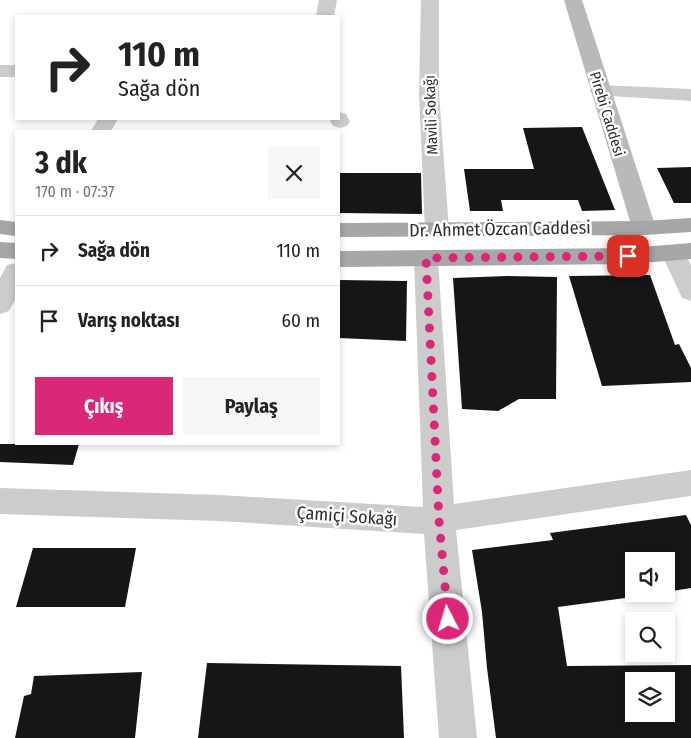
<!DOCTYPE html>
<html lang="tr">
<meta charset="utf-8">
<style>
:root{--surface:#fff;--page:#f6f6f6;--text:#222;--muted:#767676;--line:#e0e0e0;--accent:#db2777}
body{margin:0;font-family:"Fira Sans Condensed",sans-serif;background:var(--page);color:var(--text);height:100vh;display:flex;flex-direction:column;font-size:19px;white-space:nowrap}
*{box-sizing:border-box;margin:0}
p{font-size:16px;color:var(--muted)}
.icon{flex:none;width:28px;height:28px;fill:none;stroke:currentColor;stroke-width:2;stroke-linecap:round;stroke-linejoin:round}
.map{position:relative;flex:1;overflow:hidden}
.panel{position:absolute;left:15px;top:130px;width:325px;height:315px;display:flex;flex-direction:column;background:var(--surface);border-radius:0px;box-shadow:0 2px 8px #0003}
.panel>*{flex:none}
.top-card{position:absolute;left:15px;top:15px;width:325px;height:105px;border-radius:0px;box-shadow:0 2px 8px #0003;background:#fff;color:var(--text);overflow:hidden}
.tools{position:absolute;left:625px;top:552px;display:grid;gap:10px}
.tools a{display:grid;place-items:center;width:50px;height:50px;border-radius:0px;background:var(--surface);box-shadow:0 2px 8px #0003;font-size:25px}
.pin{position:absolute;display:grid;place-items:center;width:42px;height:42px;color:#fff;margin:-21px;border-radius:10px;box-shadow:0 2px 8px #0006}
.me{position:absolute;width:55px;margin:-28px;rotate:355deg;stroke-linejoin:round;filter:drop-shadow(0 0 4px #0008)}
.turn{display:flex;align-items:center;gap:18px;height:105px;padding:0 20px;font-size:22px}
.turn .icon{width:65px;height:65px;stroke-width:2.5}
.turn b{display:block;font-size:35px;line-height:42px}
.round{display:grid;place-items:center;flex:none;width:52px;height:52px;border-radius:0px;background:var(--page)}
.head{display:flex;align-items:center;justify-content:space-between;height:85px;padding:0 20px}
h1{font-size:30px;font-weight:700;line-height:38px}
.action{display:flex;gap:10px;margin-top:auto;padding:10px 20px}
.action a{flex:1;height:58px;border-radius:0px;background:var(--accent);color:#fff;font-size:20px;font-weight:700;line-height:58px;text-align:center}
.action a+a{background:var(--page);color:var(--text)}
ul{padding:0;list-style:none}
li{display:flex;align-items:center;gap:15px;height:70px;padding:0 20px;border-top:1px solid var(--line)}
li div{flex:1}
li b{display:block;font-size:19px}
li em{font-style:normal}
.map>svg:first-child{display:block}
.building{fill:#161616;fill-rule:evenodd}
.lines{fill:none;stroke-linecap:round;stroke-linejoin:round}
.street{fill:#ccc;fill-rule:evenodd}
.secondary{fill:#b9b9b9;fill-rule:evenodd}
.primary{fill:#a7a7a7;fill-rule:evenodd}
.route{stroke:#db2777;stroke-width:9;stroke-dasharray:0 16.2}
.labels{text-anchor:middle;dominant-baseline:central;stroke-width:5;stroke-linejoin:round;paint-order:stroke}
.far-street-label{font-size:15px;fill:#2f2f2f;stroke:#fff}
.street-label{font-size:18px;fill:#2f2f2f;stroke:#fff}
</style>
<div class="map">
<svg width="691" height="738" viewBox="0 0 691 738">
<rect width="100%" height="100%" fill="#fff"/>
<!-- building -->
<g class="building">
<path d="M582 127 615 210 582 211 578 200H501L503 211H470L464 169H534L523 128Z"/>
<path d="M691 167V203H674L657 168Z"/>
<path d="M339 173H421L422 214 339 213Z"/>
<path d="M650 275 675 345 679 344 691 368V382L602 386 569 276Z"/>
<path d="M507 276 557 277 556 399H519L498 411 462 409 453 278Z"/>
<path d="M339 280 407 281 406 341 339 338Z"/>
<path d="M0 444H79L73 465 0 462Z"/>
<path d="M686 515 691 525V588L666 592V561H634V594H655L558 607 567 666 691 665V738H496L487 668 482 612 472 550 553 540 550 533ZM634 681H666V714H634Z"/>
<path d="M33 548H136L125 607H16Z"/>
<path d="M207 663 401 666 404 738H198Z"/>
<path d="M142 672 135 738H15L24 696 31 694 34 676Z"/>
</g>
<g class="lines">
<!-- street -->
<g class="street">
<path d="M319 0H337L334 16H316Z"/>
<path d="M421 0H439V93L449 230 445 235 437 237 429 235 425 230 419 93Z"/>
<rect x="0" y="65" width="16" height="12"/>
<path d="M600 85 691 89V101L593 95 590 91 593 87Z"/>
<path d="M339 112 346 114 350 122 347 126 340 128 333 126 329 119H339Z"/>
<path d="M98 119H118L111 131H91Z"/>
<path d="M673 245 682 247 691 265V301L682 298 661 253 664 247Z"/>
<path d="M426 251 435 253 438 259 454 504 691 470V496L456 530 477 738H439L424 534 219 521 0 514V488L219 495 423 507 414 259 417 253Z"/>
<path d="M16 263V298L9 311 0 314V278L7 265Z"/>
</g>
<!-- secondary -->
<path class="secondary" d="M564 0H582L656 228 652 233 644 235 636 233 632 228Z"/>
<!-- primary -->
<g class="primary">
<path d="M691 218V232L644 235 339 237V223L644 221Z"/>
<path d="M0 220 16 222V236L0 234Z"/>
<path d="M0 242 16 243V259L0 258Z"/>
<path d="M691 243V259L629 264 339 267V251L629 248Z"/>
</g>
</g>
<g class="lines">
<!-- route -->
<path class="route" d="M448 619 439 520 426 258 628 256"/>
</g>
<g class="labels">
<!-- far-street labels -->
<g class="far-street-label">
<text transform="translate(607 114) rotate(73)">Pirebi Caddesi</text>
<text transform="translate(431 115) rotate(-92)">Mavili Sokağı</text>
</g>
<!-- street labels -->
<g class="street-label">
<text transform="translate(500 229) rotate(-1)">Dr. Ahmet Özcan Caddesi</text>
<text transform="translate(347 516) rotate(4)">Çamiçi Sokağı</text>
</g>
</g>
</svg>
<div class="tools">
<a><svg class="icon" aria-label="sound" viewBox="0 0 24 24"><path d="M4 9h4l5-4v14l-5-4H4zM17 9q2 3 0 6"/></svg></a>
<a><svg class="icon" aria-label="search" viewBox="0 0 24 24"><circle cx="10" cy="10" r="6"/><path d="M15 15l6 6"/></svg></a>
<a><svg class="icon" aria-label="layers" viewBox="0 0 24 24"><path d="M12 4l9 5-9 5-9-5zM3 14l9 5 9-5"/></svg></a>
</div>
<div class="pin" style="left:628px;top:256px;background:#d93025"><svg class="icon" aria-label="arrive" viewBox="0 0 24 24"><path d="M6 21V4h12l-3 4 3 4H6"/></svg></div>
<svg class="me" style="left:448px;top:619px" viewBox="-20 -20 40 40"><circle r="17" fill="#db2777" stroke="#fff" stroke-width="3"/><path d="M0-11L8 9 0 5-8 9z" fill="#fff"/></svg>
<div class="top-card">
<div class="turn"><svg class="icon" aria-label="right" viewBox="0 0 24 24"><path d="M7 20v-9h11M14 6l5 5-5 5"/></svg><div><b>110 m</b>Sağa dön</div></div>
</div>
<section class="panel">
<div class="head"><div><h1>3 dk</h1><p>170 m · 07:37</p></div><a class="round"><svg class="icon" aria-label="close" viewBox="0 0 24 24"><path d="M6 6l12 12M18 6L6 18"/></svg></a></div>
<ul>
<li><svg class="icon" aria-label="right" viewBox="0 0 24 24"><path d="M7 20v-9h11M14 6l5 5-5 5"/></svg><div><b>Sağa dön</b></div><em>110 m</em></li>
<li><svg class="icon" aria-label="arrive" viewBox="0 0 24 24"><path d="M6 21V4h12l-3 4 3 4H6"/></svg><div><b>Varış noktası</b></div><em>60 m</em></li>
</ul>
<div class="action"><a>Çıkış</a><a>Paylaş</a></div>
</section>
</div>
